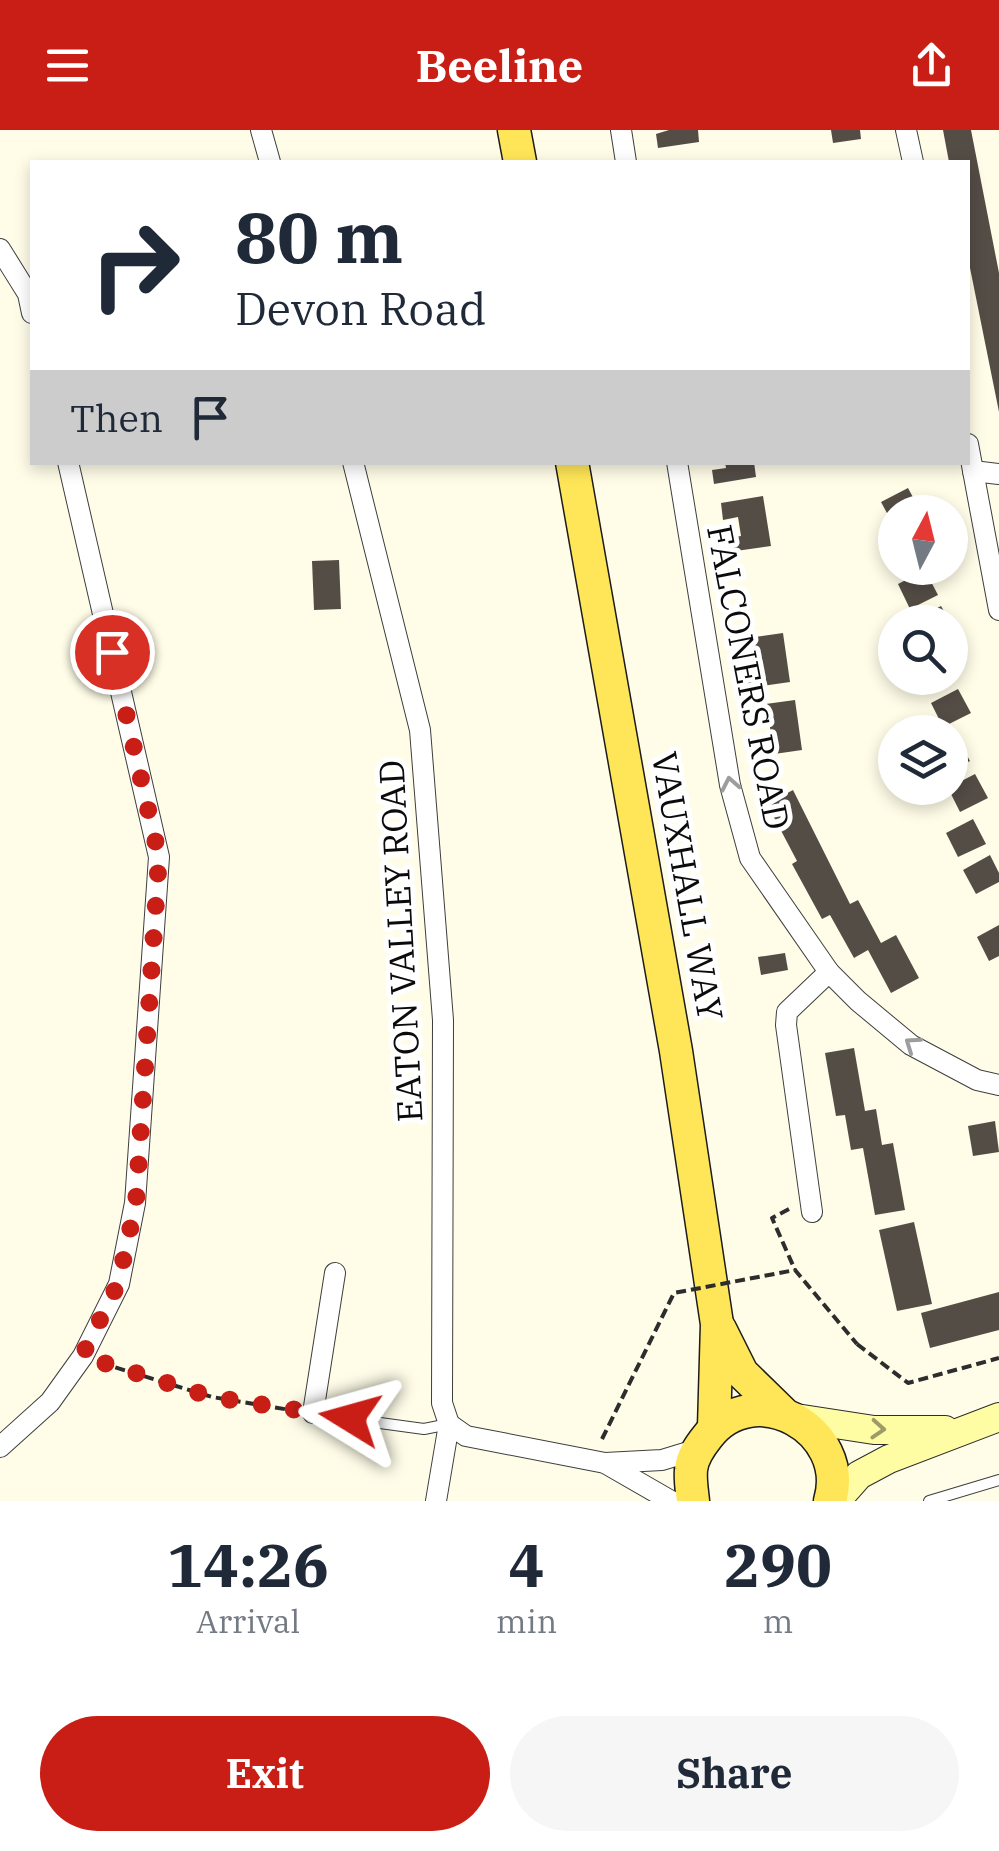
<!DOCTYPE html>
<style>
:root{--surface:#fff;--page:#f6f6f7;--text:#1f2937;--muted:#747a83;--accent:#c81e16}
body{margin:0;font-family:"IBM Plex Serif",serif;background:var(--page);color:var(--text);height:100vh;display:flex;flex-direction:column;font-size:38px;white-space:nowrap}
*{box-sizing:border-box;margin:0}
p{font-size:32px;color:var(--muted)}
.icon{flex:none;width:55px;height:55px;fill:none;stroke:currentColor;stroke-width:2;stroke-linecap:round;stroke-linejoin:round}
.map{position:relative;height:1371px;overflow:hidden}
.details{display:flex;flex-direction:column;background:var(--surface);flex:1}
.details>*{flex:none}
.hud{position:absolute;left:30px;top:30px;width:940px;height:305px;border-radius:0px;box-shadow:0 5px 15px #0003;background:#fff;color:var(--text);overflow:hidden}
.needle{width:65px;rotate:7deg}
.fabs{position:absolute;left:878px;top:365px;display:grid;gap:20px}
.fabs a{display:grid;place-items:center;width:90px;height:90px;border-radius:50%;background:var(--surface);box-shadow:0 5px 15px #0003;font-size:50px}
.pin{position:absolute;display:grid;place-items:center;width:85px;height:85px;color:#fff;margin:-42px;border:5px solid #fff;border-radius:50%;box-shadow:0 2px 10px #0007}
.me{position:absolute;width:110px;margin:-55px;rotate:278deg;stroke-linejoin:round;filter:drop-shadow(0 0 8px #0008)}
.turn{display:flex;align-items:center;gap:35px;height:210px;padding:0 40px;font-size:45px}
.turn .icon{width:130px;height:130px;stroke-width:2.5}
.turn b{display:block;font-size:70px;line-height:85px}
.then{display:flex;align-items:center;height:95px;padding:0 40px;background:#0003;gap:20px;font-size:38px}
.eta{display:flex;justify-content:space-evenly;align-items:center;height:170px;text-align:center}
.eta b{font-size:60px;font-weight:700;line-height:70px}
.button{display:flex;gap:20px;margin-top:auto;padding:20px 40px}
.button a{flex:1;height:115px;border-radius:60px;background:var(--accent);color:#fff;font-size:40px;font-weight:700;line-height:115px;text-align:center}
.button a+a{background:var(--page);color:var(--text)}
header{display:flex;justify-content:space-between;align-items:center;height:130px;padding:0 40px;background:var(--accent);color:#fff;font-size:45px;font-weight:700}
.map>svg:first-child{display:block}
.building{fill:#544d46}
.lines{fill:none;stroke-linecap:round;stroke-linejoin:round}
.lane-casing{stroke:#3e3e3e;stroke-width:12}
.street-casing{stroke:#3e3e3e;stroke-width:22}
.secondary-casing{stroke:#2d2d2d;stroke-width:30}
.primary-casing{stroke:#1c1c1c;stroke-width:35}
.path{stroke:#2d2d2d;stroke-width:4;stroke-dasharray:10 5;stroke-linecap:butt}
.lane{stroke:#fff;stroke-width:10}
.street{stroke:#fff;stroke-width:20}
.secondary{stroke:#fffda3;stroke-width:28}
.primary{stroke:#ffe658;stroke-width:32}
.path-bridge{stroke:#2d2d2d;stroke-width:4;stroke-dasharray:10 5;stroke-linecap:butt}
.oneway{stroke:#9d9d9d}
.oneway2{stroke:#9d9c66}
.route{stroke:#c81e16;stroke-width:18;stroke-dasharray:0 32.4}
.labels{text-anchor:middle;dominant-baseline:central;stroke-width:10;stroke-linejoin:round;paint-order:stroke}
.street-label{font-size:35px;fill:#0b0b0b;stroke:#fff}
</style>
<header><svg class="icon" aria-label="menu" viewBox="0 0 24 24"><path d="M4 6h16M4 12h16M4 18h16"/></svg>Beeline<svg class="icon" aria-label="share" viewBox="0 0 24 24"><path d="M12 15V3M7 8l5-5 5 5M5 13v7h14v-7"/></svg></header>
<div class="map">
<svg width="999" height="1371" viewBox="0 0 999 1371">
<rect width="100%" height="100%" fill="#fffde8"/>
<!-- building -->
<g class="building">
<path d="M669 0H698L699 12 658 18 656 4Z"/>
<path d="M831 0H860L861 9 833 13Z"/>
<path d="M943 0H971L999 143V282L968 128V32H949Z"/>
<path d="M725 332H754L756 347 714 354 712 340 726 338Z"/>
<path d="M908 358 921 382H895V398L881 372Z"/>
<path d="M763 366 771 416 729 422 727 408 741 406 738 387 723 390 721 373Z"/>
<path d="M339 430 341 479 314 480 312 431Z"/>
<path d="M925 440 938 465 910 479 898 454Z"/>
<path d="M941 476 950 492H910Z"/>
<path d="M783 503 790 552 748 558 746 545 761 543 758 524 743 526 740 509Z"/>
<path d="M918 548H953L926 562Z"/>
<path d="M958 559 971 583 943 597 931 573Z"/>
<path d="M795 570 802 620 760 626 758 612 772 610 769 591 754 594 752 576Z"/>
<path d="M957 607 970 631 950 641V610Z"/>
<path d="M975 644 988 668 960 682 948 658Z"/>
<path d="M793 660 850 774 858 770 881 813 896 805 919 848 891 863 868 820 854 828 830 785 822 789 792 734 797 731 767 674Z"/>
<path d="M973 689 986 714 958 727 946 703Z"/>
<path d="M990 725 999 743V752L976 764 963 740Z"/>
<path d="M999 795V826L989 831 977 807Z"/>
<path d="M785 823 788 840 761 845 758 827Z"/>
<path d="M854 918 865 981 876 979 882 1015 893 1013 905 1080 875 1085 863 1018 851 1020 845 985 836 986 825 923Z"/>
<path d="M995 991 999 1022 973 1026 968 996Z"/>
<path d="M914 1092 932 1174 897 1181 879 1100Z"/>
<path d="M999 1162V1200L930 1218 921 1183Z"/>
</g>
<g class="lines">
<!-- lane casing -->
<g class="lane-casing">
<g id="lane">
<path d="M314 1284 424 1299 449 1294"/>
<path d="M929 1371 999 1350"/>
</g>
</g>
<!-- street casing -->
<g class="street-casing">
<g id="street">
<path d="M261 0 270 32"/>
<path d="M621 0 626 32"/>
<path d="M906 0 913 32"/>
<path d="M0 119 28 164 32 183"/>
<path d="M968 314 999 480"/>
<path d="M353 332 420 600 443 890 442 1273 449 1294 436 1371"/>
<path d="M677 332 730 655 750 728 829 842 858 871 911 915 977 950 999 955"/>
<path d="M973 341 999 344"/>
<path d="M812 1082 786 895 787 882 829 842"/>
<path d="M313 1283 335 1143"/>
<path d="M449 1294 466 1306 605 1333 671 1371"/>
<path d="M0 1317 50 1272 83 1226 119 1154 135 1073 159 727 68 332"/>
<path d="M605 1333 662 1330 698 1319"/>
</g>
</g>
<!-- secondary casing -->
<g class="secondary-casing">
<g id="secondary">
<path d="M796 1288 874 1300H945"/>
<path d="M836 1371 859 1345 889 1329 999 1287"/>
</g>
</g>
<!-- primary casing -->
<g class="primary-casing">
<g id="primary">
<path d="M514 0 520 32"/>
<path d="M572 332 676 921 717 1194 714 1297"/>
<path d="M720 1199 742 1243 782 1282"/>
<path d="M693 1371C692 1361 690 1350 691 1340 692 1327 700 1316 708 1306 754 1246 851 1300 830 1371"/>
</g>
</g>
<!-- path -->
<g class="path">
<path d="M789 1079 772 1088 795 1140"/>
<path d="M857 1214 908 1253 999 1228"/>
<path d="M101 1233 212 1267 290 1280"/>
</g>
<!-- lane -->
<use href="#lane" class="lane"/>
<!-- street -->
<use href="#street" class="street"/>
<!-- secondary -->
<use href="#secondary" class="secondary"/>
<!-- primary -->
<use href="#primary" class="primary"/>
<!-- path-bridge -->
<path class="path-bridge" d="M602 1309 674 1163 795 1140 857 1214"/>
</g>
<!-- one-way arrows -->
<defs><path id="oneway-chevron" d="M-2-3.5L2.5 0L-2 3.5" fill="none" stroke-width="1.6" stroke-linecap="round" stroke-linejoin="round" transform="scale(2.5)"/></defs>
<g class="oneway">
<use href="#oneway-chevron" transform="translate(730 654) rotate(-101)"/>
<use href="#oneway-chevron" transform="translate(912 914) rotate(-145)"/>
</g>
<use class="oneway2" href="#oneway-chevron" transform="translate(878 1299) rotate(4)"/>
<g class="lines">
<!-- route -->
<path class="route" d="M112 522 159 727 136 1073 118 1154 82 1226 212 1267 350 1288"/>
</g>
<g class="labels">
<!-- street labels -->
<g class="street-label">
<text transform="translate(749 547) rotate(79)">FALCONERS ROAD</text>
<text transform="translate(688 756) rotate(80)">VAUXHALL WAY</text>
<text transform="translate(400 811) rotate(-93)">EATON VALLEY ROAD</text>
</g>
</g>
</svg>
<div class="fabs">
<a><svg class="needle" viewBox="-14 -14 28 28"><path d="M0-13l5 13h-10z" fill="#e53935"/><path d="M0 13l5-13h-10z" fill="#747a83"/></svg></a>
<a><svg class="icon" aria-label="search" viewBox="0 0 24 24"><circle cx="10" cy="10" r="6"/><path d="M15 15l6 6"/></svg></a>
<a><svg class="icon" aria-label="layers" viewBox="0 0 24 24"><path d="M12 4l9 5-9 5-9-5zM3 14l9 5 9-5"/></svg></a>
</div>
<div class="pin" style="left:112px;top:522px;background:#d93025"><svg class="icon" aria-label="arrive" viewBox="0 0 24 24"><path d="M6 21V4h12l-3 4 3 4H6"/></svg></div>
<svg class="me" style="left:350px;top:1288px" viewBox="-20 -20 40 40"><path d="M0-17L14 15 0 8-14 15z" fill="#c81e16" stroke="#fff" stroke-width="4"/></svg>
<div class="hud">
<div class="turn"><svg class="icon" aria-label="right" viewBox="0 0 24 24"><path d="M7 20v-9h11M14 6l5 5-5 5"/></svg><div><b>80 m</b>Devon Road</div></div>
<div class="then">Then<svg class="icon" aria-label="arrive" viewBox="0 0 24 24"><path d="M6 21V4h12l-3 4 3 4H6"/></svg></div>
</div>
</div>
<section class="details">
<div class="eta">
<div><b>14:26</b><p>Arrival</p></div>
<div><b>4</b><p>min</p></div>
<div><b>290</b><p>m</p></div>
</div>
<div class="button"><a>Exit</a><a>Share</a></div>
</section>
